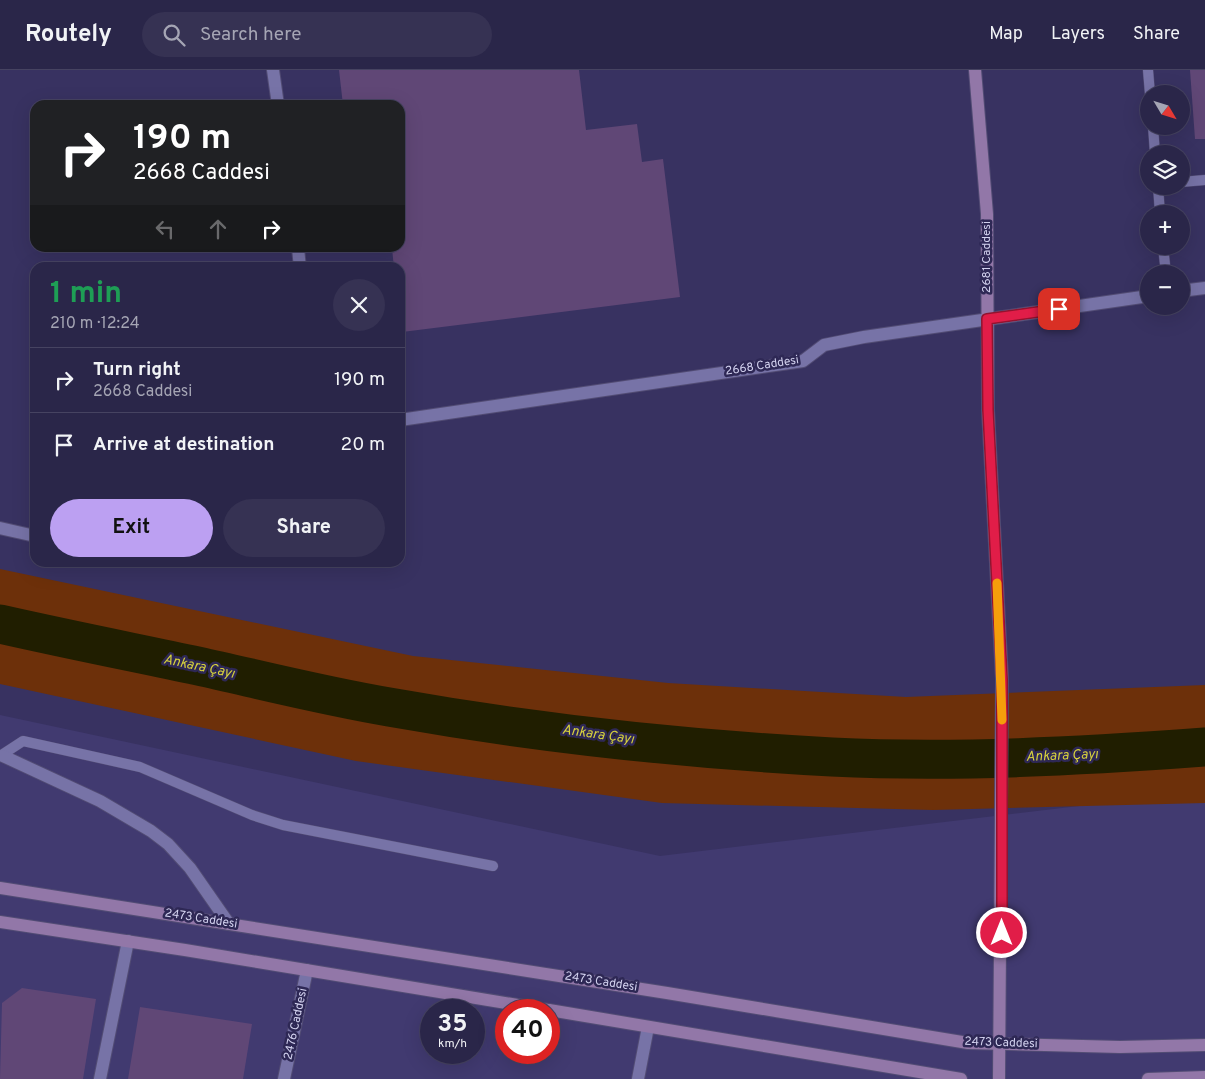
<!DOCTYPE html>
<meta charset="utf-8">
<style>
:root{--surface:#2a2649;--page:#363253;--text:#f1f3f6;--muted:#a5a5b4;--line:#464361;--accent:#bca0f2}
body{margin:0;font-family:Overpass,sans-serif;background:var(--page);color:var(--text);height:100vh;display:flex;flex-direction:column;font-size:19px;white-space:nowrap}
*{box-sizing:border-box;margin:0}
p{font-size:16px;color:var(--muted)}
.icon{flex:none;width:28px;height:28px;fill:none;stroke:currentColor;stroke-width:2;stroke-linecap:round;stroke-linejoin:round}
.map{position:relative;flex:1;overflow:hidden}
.details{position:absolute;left:30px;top:192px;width:375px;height:305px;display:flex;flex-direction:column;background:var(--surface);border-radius:15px;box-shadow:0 5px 20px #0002,0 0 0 1px var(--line)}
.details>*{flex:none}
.top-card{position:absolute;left:30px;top:30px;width:375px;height:152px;border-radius:15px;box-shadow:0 5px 20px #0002,0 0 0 1px var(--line);background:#202124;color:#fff;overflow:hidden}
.needle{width:32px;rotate:128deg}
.controls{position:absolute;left:1140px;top:15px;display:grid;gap:10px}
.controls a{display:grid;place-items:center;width:50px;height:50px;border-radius:50%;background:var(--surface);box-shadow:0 5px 20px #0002,0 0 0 1px var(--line);font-size:25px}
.speed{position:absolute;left:420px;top:929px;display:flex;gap:10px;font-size:25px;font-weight:700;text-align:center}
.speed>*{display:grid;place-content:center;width:65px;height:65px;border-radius:50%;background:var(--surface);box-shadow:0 5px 20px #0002,0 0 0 1px var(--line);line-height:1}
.speed small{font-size:12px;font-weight:400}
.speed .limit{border:8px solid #d22;background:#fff;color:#111}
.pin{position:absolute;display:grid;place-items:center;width:42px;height:42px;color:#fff;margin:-21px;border-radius:10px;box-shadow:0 2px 8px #0006}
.me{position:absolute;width:55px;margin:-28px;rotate:0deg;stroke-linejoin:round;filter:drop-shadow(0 0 4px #0008)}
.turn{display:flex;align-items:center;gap:18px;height:105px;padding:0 20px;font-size:22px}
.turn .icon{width:65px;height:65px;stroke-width:2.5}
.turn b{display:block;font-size:35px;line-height:42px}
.lanes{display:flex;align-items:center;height:48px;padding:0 20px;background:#0003;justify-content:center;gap:25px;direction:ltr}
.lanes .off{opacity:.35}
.round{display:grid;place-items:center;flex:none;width:52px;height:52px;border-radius:26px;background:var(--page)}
.summary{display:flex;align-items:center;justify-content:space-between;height:85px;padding:0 20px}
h1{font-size:30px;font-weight:700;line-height:38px;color:#1e9e55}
.button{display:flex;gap:10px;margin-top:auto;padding:10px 20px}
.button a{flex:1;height:58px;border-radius:30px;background:var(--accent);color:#111;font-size:20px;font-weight:700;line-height:58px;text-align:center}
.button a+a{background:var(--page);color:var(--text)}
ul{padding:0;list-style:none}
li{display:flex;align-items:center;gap:15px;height:65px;padding:0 20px;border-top:1px solid var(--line)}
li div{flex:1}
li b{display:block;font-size:19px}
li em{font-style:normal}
header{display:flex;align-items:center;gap:30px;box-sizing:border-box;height:70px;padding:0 25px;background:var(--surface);border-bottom:1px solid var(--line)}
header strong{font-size:24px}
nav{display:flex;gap:28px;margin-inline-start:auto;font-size:18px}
.search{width:350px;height:45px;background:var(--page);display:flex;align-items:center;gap:12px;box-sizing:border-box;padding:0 18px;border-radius:28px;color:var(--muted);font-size:19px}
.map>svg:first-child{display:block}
.built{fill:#413a70;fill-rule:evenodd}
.green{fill:#6d300a}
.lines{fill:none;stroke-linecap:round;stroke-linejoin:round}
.river{stroke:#201e00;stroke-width:39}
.building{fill:#604776}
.lane-casing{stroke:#524c74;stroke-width:11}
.street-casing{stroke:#524c74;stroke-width:14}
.secondary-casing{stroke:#524c74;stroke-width:14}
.lane{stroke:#7773a7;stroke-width:10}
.street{stroke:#7773a7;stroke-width:12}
.secondary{stroke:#9277a8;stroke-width:12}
.route-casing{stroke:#92132f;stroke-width:12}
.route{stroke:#e11d48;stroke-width:9}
.slow{stroke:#f59e0b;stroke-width:9}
.labels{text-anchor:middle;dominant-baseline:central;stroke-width:5;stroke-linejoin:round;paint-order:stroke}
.street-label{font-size:12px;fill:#d3d2ef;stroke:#2e2855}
.water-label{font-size:14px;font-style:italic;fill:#d8d23d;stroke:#2e2855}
</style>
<header>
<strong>Routely</strong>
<div class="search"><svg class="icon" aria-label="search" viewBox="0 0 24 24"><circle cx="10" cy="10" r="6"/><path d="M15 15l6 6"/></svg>Search here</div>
<nav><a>Map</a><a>Layers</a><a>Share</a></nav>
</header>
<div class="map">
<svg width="1205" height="1009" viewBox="0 0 1205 1009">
<rect width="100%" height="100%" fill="#383261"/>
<!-- built -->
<path class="built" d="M0 645 660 786 1205 721V1009H0ZM431 940H474V982H431ZM506 940H549V982H506Z"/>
<!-- green -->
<path class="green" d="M0 499 413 586 668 613 906 627 1205 615V733L933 740 662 733 356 691 0 614Z"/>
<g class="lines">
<!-- river -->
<path class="river" d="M0 554C66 569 132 582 198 596 261 610 324 626 389 637 535 663 684 679 832 687 957 693 1081 686 1205 677"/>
</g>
<!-- building -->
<g class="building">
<path d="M339 0H579L586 60 637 54 642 92 663 89 680 227 402 262 400 198H394L392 178H400V35H343Z"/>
<path d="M1190 0H1205V69H1195Z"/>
<path d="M311 178H350V179L312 183Z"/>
<path d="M22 918 96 929 83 1009H0L2 933Z"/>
<path d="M140 937 252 954 243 1009H128Z"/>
</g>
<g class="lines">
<!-- lane casing -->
<g class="lane-casing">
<g id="lane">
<path d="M1148 0 1150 24"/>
<path d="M1153 56 1155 84"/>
<path d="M1181 112 1205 110"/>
<path d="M1158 116 1160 144"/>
<path d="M1163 176 1166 204"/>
<path d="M0 686 23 671 140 697 252 745 283 755 493 796"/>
</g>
</g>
<!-- street casing -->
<g class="street-casing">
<g id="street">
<path d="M273 0 278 35"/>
<path d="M298 178 300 198"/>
<path d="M1181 221 1205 218"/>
<path d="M400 350 803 291 824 275 864 267 1149 226"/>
<path d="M0 458 35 466"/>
<path d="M3 686 100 731 151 761 168 774 190 798 229 854"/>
<path d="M100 1009 128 871"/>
<path d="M284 1009 307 900"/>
<path d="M638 1009 648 957"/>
</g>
</g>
<!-- secondary casing -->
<g class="secondary-casing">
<g id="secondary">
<path d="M975 0 987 144 988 340 1002 609 999 1009"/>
<path d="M0 818 667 923 968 973 1120 977 1205 975"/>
<path d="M0 852 185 880 548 940"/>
<path d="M549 940 961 1009"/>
<path d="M1148 1009 1205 1007"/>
</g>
</g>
<!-- lane -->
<use href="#lane" class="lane"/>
<!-- street -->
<use href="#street" class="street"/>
<!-- secondary -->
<use href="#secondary" class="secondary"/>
</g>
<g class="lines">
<!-- route casing -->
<g class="route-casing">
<path id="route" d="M1002 863V609L988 340 987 249 1059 239"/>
</g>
<!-- route -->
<use href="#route" class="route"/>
<!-- slow -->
<path class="slow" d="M997 513 1002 650"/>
</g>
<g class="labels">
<!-- street labels -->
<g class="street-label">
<text transform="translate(987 187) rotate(-90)">2681 Caddesi</text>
<text transform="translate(762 296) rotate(-9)">2668 Caddesi</text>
<text transform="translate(201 849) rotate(9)">2473 Caddesi</text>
<text transform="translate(601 912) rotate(9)">2473 Caddesi</text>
<text transform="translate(296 954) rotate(-78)">2476 Caddesi</text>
<text transform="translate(1001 973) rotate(2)">2473 Caddesi</text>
</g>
<!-- water labels -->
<g class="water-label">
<text transform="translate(199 597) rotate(12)">Ankara Çayı</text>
<text transform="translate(598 665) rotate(8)">Ankara Çayı</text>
<text transform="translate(1062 686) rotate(-2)">Ankara Çayı</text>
</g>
</g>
</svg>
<div class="controls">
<a><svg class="needle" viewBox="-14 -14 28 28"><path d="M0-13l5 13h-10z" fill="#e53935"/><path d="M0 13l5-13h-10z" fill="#a5a5b4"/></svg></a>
<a><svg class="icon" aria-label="layers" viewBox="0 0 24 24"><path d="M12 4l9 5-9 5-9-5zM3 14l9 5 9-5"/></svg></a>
<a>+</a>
<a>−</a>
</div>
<div class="speed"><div>35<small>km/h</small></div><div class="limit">40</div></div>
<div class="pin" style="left:1059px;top:239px;background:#d93025"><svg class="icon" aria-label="arrive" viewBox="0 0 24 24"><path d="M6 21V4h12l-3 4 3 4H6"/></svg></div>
<svg class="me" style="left:1002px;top:863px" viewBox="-20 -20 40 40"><circle r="17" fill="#e11d48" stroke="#fff" stroke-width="3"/><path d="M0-11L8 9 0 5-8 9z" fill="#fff"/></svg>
<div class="top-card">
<div class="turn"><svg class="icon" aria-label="right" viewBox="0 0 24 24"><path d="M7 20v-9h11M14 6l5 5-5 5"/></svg><div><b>190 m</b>2668 Caddesi</div></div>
<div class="lanes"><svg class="icon off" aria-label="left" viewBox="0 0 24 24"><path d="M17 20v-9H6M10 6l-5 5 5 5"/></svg><svg class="icon off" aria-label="ahead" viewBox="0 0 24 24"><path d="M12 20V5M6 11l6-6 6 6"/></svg><svg class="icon" aria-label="right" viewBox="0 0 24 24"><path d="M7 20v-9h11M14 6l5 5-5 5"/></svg></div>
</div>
<section class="details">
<div class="summary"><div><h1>1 min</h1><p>210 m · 12:24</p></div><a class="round"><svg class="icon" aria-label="close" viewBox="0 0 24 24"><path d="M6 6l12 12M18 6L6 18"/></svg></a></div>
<ul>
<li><svg class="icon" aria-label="right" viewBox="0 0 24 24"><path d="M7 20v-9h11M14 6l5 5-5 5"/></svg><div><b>Turn right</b><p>2668 Caddesi</p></div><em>190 m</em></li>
<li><svg class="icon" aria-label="arrive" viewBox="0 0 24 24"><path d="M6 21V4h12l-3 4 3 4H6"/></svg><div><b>Arrive at destination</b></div><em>20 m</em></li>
</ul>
<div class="button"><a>Exit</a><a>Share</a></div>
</section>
</div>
